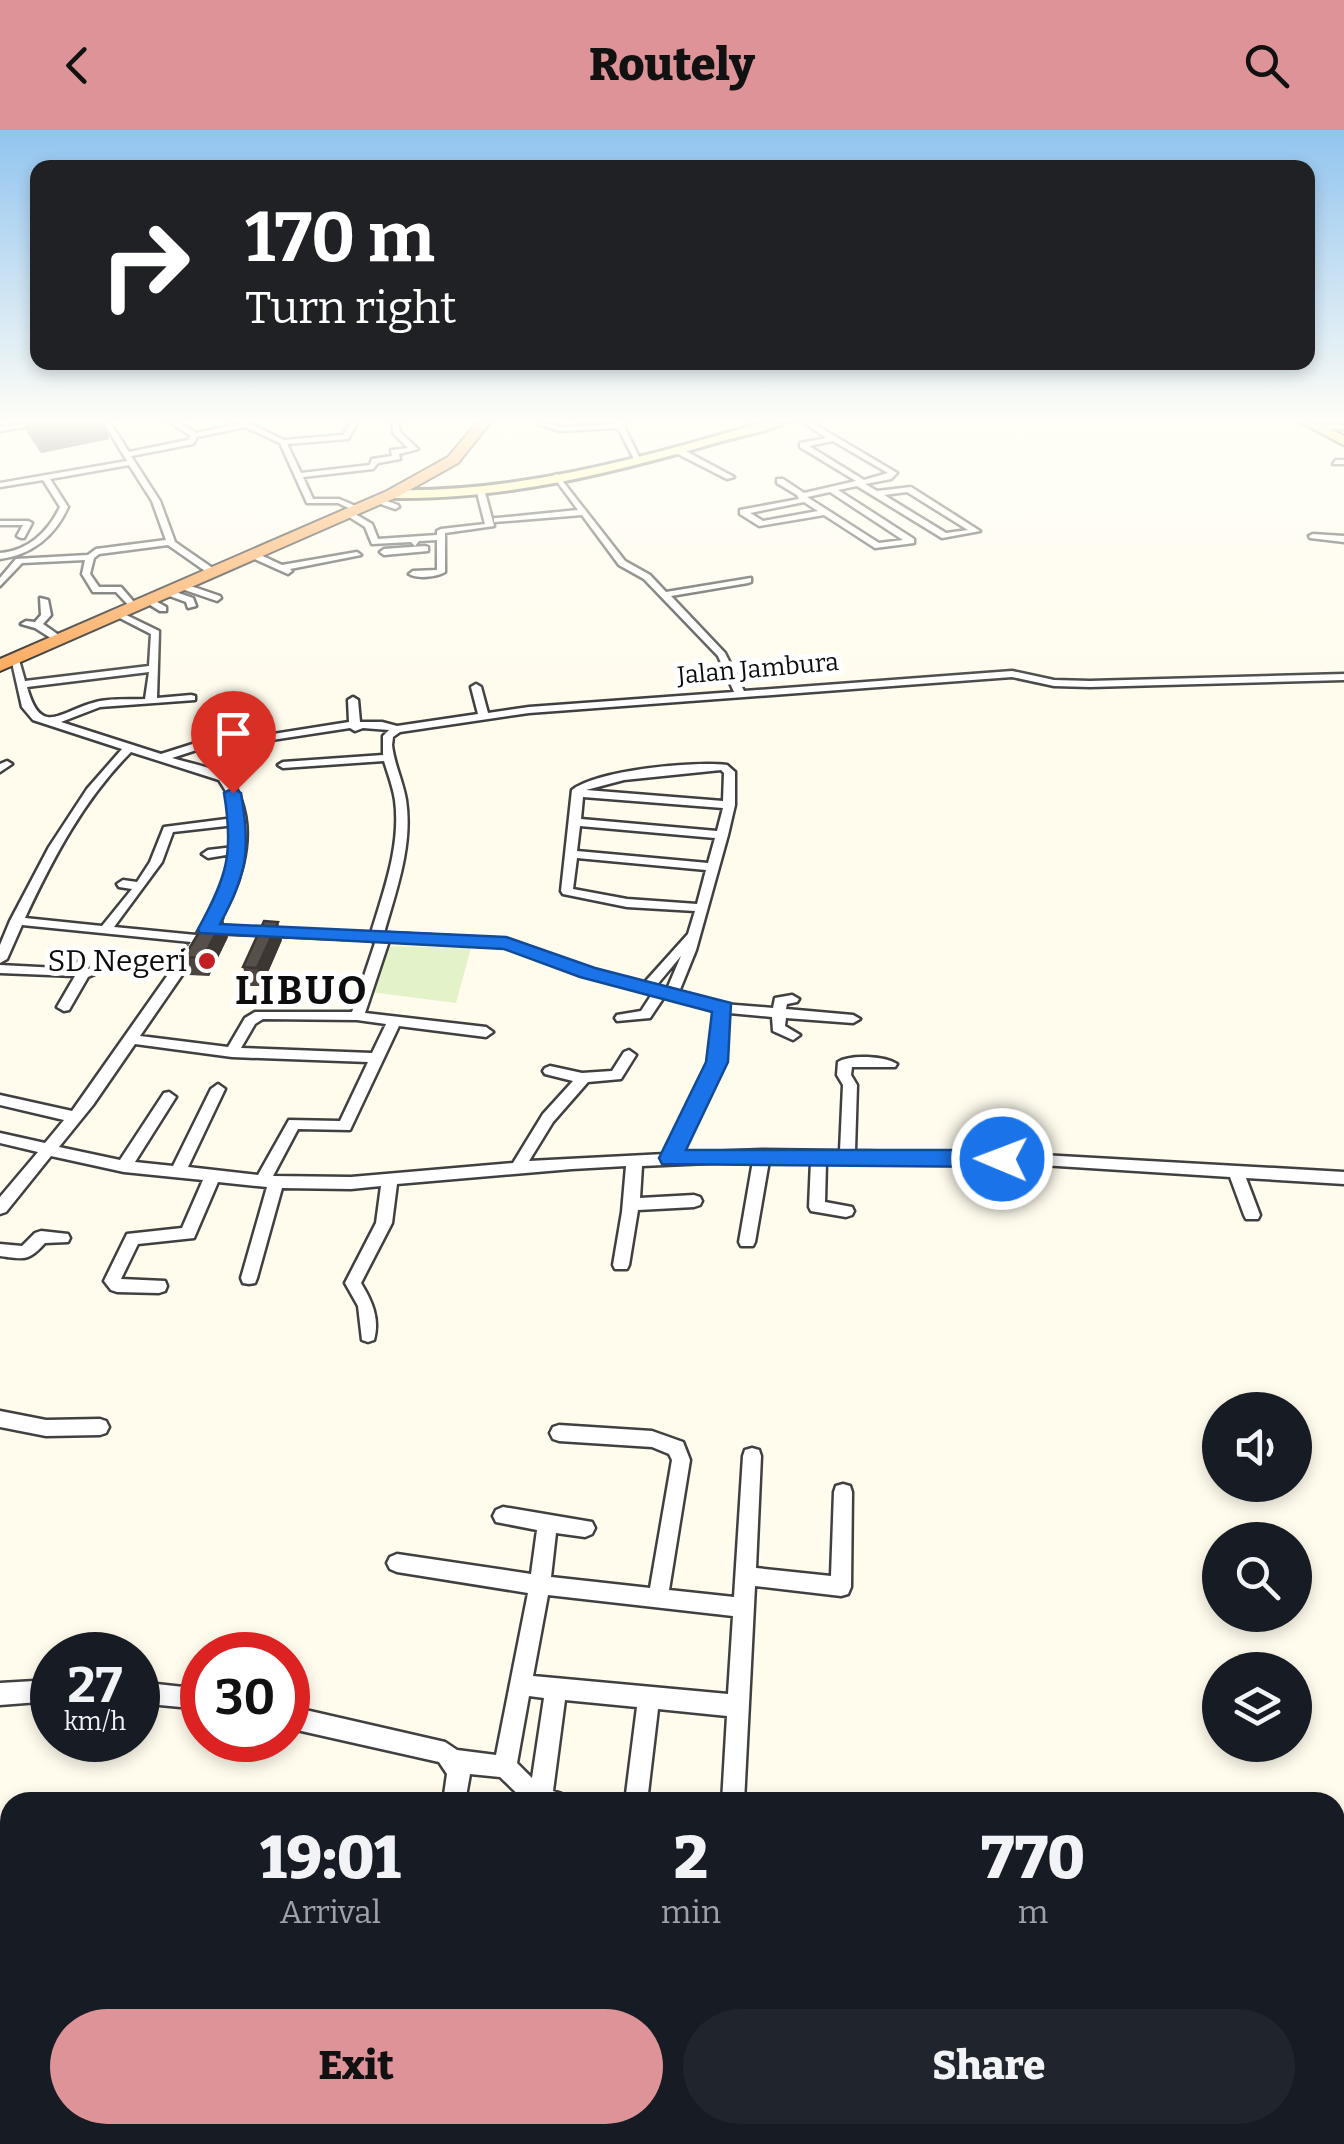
<!DOCTYPE html>
<style>
:root{--surface:#171b24;--page:#20242c;--text:#f1f3f6;--muted:#9ea1a6;--accent:#dd9397}
body{margin:0;font-family:Bitter,serif;background:var(--page);color:var(--text);height:100vh;display:flex;flex-direction:column;font-size:38px;white-space:nowrap}
*{box-sizing:border-box;margin:0}
p{font-size:32px;color:var(--muted)}
.icon{flex:none;width:55px;height:55px;fill:none;stroke:currentColor;stroke-width:2;stroke-linecap:round;stroke-linejoin:round}
.map{position:relative;flex:1;overflow:hidden}
.details{position:absolute;left:0px;top:1662px;width:1345px;height:352px;display:flex;flex-direction:column;background:var(--surface);border-radius:30px 30px 0 0;box-shadow:0 5px 15px #0003}
.details>*{flex:none}
.top-card{position:absolute;left:30px;top:30px;width:1285px;height:210px;border-radius:20px;box-shadow:0 5px 15px #0003;background:#202124;color:#fff;overflow:hidden}
.fabs{position:absolute;left:1202px;top:1262px;display:grid;gap:20px}
.fabs a{display:grid;place-items:center;width:110px;height:110px;border-radius:50%;background:var(--surface);box-shadow:0 5px 15px #0003;font-size:50px}
.speed{position:absolute;left:30px;top:1502px;display:flex;gap:20px;font-size:50px;font-weight:700;text-align:center}
.speed>*{display:grid;place-content:center;width:130px;height:130px;border-radius:50%;background:var(--surface);box-shadow:0 5px 15px #0003;line-height:1}
.speed small{font-size:25px;font-weight:400}
.speed .limit{border:15px solid #d22;background:#fff;color:#111}
.pin{position:absolute;display:grid;place-items:center;width:85px;height:85px;color:#fff;margin:-102px -42px;border-radius:50% 50% 50% 0;rotate:-45deg;box-shadow:0 0 10px #0007}
.pin .icon{rotate:45deg}
.me{position:absolute;width:110px;margin:-55px;rotate:271deg;stroke-linejoin:round;filter:drop-shadow(0 0 8px #0008)}
.turn{display:flex;align-items:center;gap:35px;height:210px;padding:0 50px;font-size:45px}
.turn .icon{width:130px;height:130px;stroke-width:2.5}
.turn b{display:block;font-size:70px;line-height:85px}
.eta{display:flex;justify-content:space-evenly;align-items:center;height:170px;text-align:center}
.eta b{font-size:60px;font-weight:800;line-height:70px}
.cta{display:flex;gap:20px;margin-top:auto;padding:20px 50px}
.cta a{flex:1;height:115px;border-radius:60px;background:var(--accent);color:#111;font-size:40px;font-weight:800;line-height:115px;text-align:center}
.cta a+a{background:var(--page);color:var(--text)}
header{display:flex;justify-content:space-between;align-items:center;height:130px;padding:0 50px;background:var(--accent);color:#111;font-size:45px;font-weight:800}
.map>svg:first-child{display:block}
.pitch{fill:#e3f2c8}
.lines{fill:none;stroke-linecap:round;stroke-linejoin:round}
.street-casing{stroke:#404040;stroke-width:5}
.secondary-casing{stroke:#2f2f2f;stroke-width:6}
.primary-casing{stroke:#1e1e1e;stroke-width:5}
.highway-casing{stroke:#1e1e1e;stroke-width:4}
.street{fill:#fff;fill-rule:evenodd}
.secondary{fill:#fff7a9;fill-rule:evenodd}
.primary{fill:#ffdb5e;fill-rule:evenodd}
.highway{fill:#fba24f;fill-rule:evenodd}
.wall{fill:#4b443f}
.shaded-wall{fill:#3d3733}
.building{fill:#574f49;stroke:#3d3733;stroke-width:2.5}
.route{fill:#1a73e8;stroke:#114b97;stroke-width:2.5}
.poi-dot{fill:#c51e23;stroke:#fff;stroke-width:4}
.labels{text-anchor:middle;dominant-baseline:central;stroke-width:10;stroke-linejoin:round;paint-order:stroke}
.far-street-label{font-size:25px;fill:#0d0d0d;stroke:#fff}
.poi-label{font-size:30px;fill:#0d0d0d;stroke:#fff;text-anchor:end}
.district-label{font-size:40px;font-weight:bold;letter-spacing:2.5px;fill:#0d0d0d;stroke:#fff}
</style>
<header><svg class="icon" aria-label="back" viewBox="0 0 24 24"><path d="M15 5l-7 7 7 7"/></svg>Routely<svg class="icon" aria-label="search" viewBox="0 0 24 24"><circle cx="10" cy="10" r="6"/><path d="M15 15l6 6"/></svg></header>
<div class="map">
<svg width="1344" height="2014" viewBox="0 0 1344 2014">
<rect width="100%" height="100%" fill="#fffcee"/>
<!-- pitch -->
<path class="pitch" d="M384 816 471 818 456 873 370 862Z"/>
<g class="lines">
<!-- street casing -->
<g class="street-casing">
<g id="street">
<path d="M62 288H80L0 301V297Z"/>
<path d="M101 288H107L129 322 188 310 191 306 163 288H171L196 303 239 294 229 288H238L284 310 343 305 354 288H360L348 309 287 314 301 343 370 335 372 329 392 326 391 320 408 318 393 303 392 288H398L400 302 418 319 399 324 400 329 378 333 373 339 303 347 313 369H339L358 377 359 379 355 381 338 373H307L280 313 245 297 197 307 193 314 131 326 160 371 175 412 214 439V443H208L168 415 99 424 94 428 90 444 99 457H121L139 478 134 481 116 462H93L82 444 85 430 22 433 0 456V448L16 429 88 425 96 419 166 410 152 371 129 335 50 349 68 377C55 406 32 425 0 429V423C28 421 48 402 60 377L43 350 0 357V353L127 331Z"/>
<path d="M623 288H637L622 292 641 331H635L618 298 560 301 538 294 542 292 560 297 616 294V290Z"/>
<path d="M796 288H804L897 343 891 349 865 354 877 361 911 357 980 401 942 408 857 356 838 360 914 409V413L875 418 824 385 759 396 740 384V380L799 369 797 365 777 353V349H783L804 363 856 351 800 317V313L827 308ZM833 311 888 343 864 350 809 316ZM830 362 903 410 879 413 807 367ZM907 362 968 400 946 403 884 365ZM804 372 818 381 763 391 750 383Z"/>
<path d="M1317 295H1344V299H1314Z"/>
<path d="M674 318H680L734 347 727 349 674 322Z"/>
<path d="M1336 330H1344V334H1333Z"/>
<path d="M557 344 625 431 650 445 666 462 751 448V452L748 453 671 466 725 523 744 561 1012 541 1054 550 1090 551 1344 544V550L1090 557 1054 556 1012 547 529 583 400 602 393 607 392 615C394 634 403 651 406 670 413 715 396 761 384 803L507 809 592 839 644 853 688 804 695 781 627 777 563 764 561 761 572 660C598 640 694 631 727 635L735 642V675L728 705 696 820 679 862 723 874 773 878 775 868 792 865 799 869 797 872 787 874 786 879 853 885 860 889 853 893 786 888 785 896 800 905 793 910 773 901 772 887 729 883 724 932 680 1023 762 1020 840 1021 843 955 837 945 838 932C850 924 885 926 897 934L895 937H852L851 945 857 955 855 1021 1042 1025 1344 1042V1054L1246 1048 1260 1085 1258 1089H1246L1244 1085 1230 1047 1042 1035 826 1032 825 1072 852 1077 854 1081 852 1085 846 1087 811 1081 809 1077 811 1031H769L755 1112 753 1116H741L739 1112 753 1031 642 1036 640 1068 694 1065 700 1067 702 1071 700 1075 694 1077 638 1080 629 1135 627 1139H615L613 1135 622 1082 626 1036 572 1039 397 1054 392 1093 361 1153C372 1171 380 1189 374 1210L368 1212 362 1210 358 1176 345 1153 376 1093 381 1056 351 1059 282 1058 257 1148 255 1153 249 1154 243 1153 241 1148 267 1057 218 1052 194 1108 138 1114 121 1149 165 1151 167 1156 165 1161 159 1163 117 1162 111 1160 104 1151 127 1104 182 1098 203 1050 124 1042 51 1026 6 1082 0 1084V1067L38 1022 0 1013V1003L45 1013 64 990 0 975V965L72 981 191 812 22 795 7 829 0 833V815L10 791 49 717 87 659 122 619 33 590 22 577 11 528 19 530 25 551 149 536 151 504 114 485 122 483 159 501 157 568 191 565 195 566V570L100 577 61 592 161 624 221 605 225 580 230 577 235 580 231 606 235 610 349 592 348 570 353 567 358 570 360 592H382L397 596 478 584 471 557 476 554 481 557 488 583 529 577 734 562 718 526 644 449 619 435 582 385 494 392V388H497L578 380 553 346ZM149 542 145 569C129 570 111 568 96 572 60 581 41 608 27 557ZM350 598 355 601 363 598 389 600 383 606V625L283 632 278 635 283 638 384 631C388 644 393 657 395 670 401 715 384 760 371 803L216 796C239 761 256 711 241 670 238 661 232 649 224 645 209 636 188 633 172 628L224 611 232 616ZM131 622 219 650 227 663 234 688 164 697 150 732 137 752 123 750 117 754 119 757 132 759 102 796 25 788C53 728 84 669 131 622ZM721 640 724 643 723 671 586 660 624 650ZM583 667 723 678 717 701 581 689ZM235 695 234 717 208 720 202 724 208 728 232 724 219 768 196 805 114 797 162 732 173 702ZM580 696 715 708 708 733 577 721ZM577 728 706 740 697 774 627 769 573 759ZM211 803 371 810 375 813 352 882H255L245 888 228 917 140 906ZM389 811 505 817 582 845 652 864 641 881 617 885 615 888 617 891 650 888 664 867 716 880 710 932 665 1024 529 1031 553 992 588 952 621 949 636 925 629 920 624 922 612 941 582 943 550 936 545 938 543 941 545 944 573 951 543 984 513 1033 351 1047 273 1046 298 999 350 1000 399 896 486 907 493 902 486 897 365 883ZM681 826 667 859 656 856ZM263 889 357 890 386 894 372 923 241 918 255 894ZM135 914 232 927 368 932 340 991 289 990 258 1045 188 1037 225 959 218 954 211 959 173 1036 135 1032 176 967 169 962 164 963 120 1030 59 1017 93 975Z"/>
<path d="M480 357 484 359 494 396 445 403V442C437 447 417 449 409 444L413 441 437 440V410L419 411 415 416 411 412 372 414 365 397 343 383 350 381 372 394 378 409 437 405V401L441 399 485 394 476 359Z"/>
<path d="M378 368 398 375 399 377 395 379 375 372 374 370Z"/>
<path d="M0 391H28L32 393 24 408H21L17 406 23 395H0Z"/>
<path d="M1313 404 1344 406V412L1310 408 1309 406Z"/>
<path d="M425 416 428 417V421L384 425 380 422 384 419Z"/>
<path d="M248 422H254L282 435 357 422 361 425 290 439 292 441 288 444 248 426Z"/>
<path d="M182 453 220 466 221 468 217 471 179 458 178 456Z"/>
<path d="M167 459 193 468 196 476 188 478 186 472 164 464 163 462Z"/>
<path d="M40 468 48 470 51 485 43 494 63 508V512H57L35 498 21 494 26 491 35 492 41 485Z"/>
<path d="M150 468 166 477V481H160L147 473 145 471Z"/>
<path d="M7 631 12 634 0 642V634Z"/>
<path d="M74 820 80 824 71 838 90 839 97 843 88 847 69 880 64 881 57 877 75 846 0 843V835L58 838 69 821Z"/>
<path d="M41 1101 68 1104 70 1108 68 1112 45 1113C28 1132 24 1129 0 1126V1114L22 1116 35 1103Z"/>
<path d="M0 1281 46 1290 100 1289 106 1291 109 1297 106 1303 100 1305 46 1306 0 1297Z"/>
<path d="M559 1295 652 1301 683 1312 690 1330 669 1460 734 1467 743 1326 745 1320 752 1318 759 1320 761 1326 756 1438 831 1446 834 1362 836 1356 843 1354 850 1356 852 1362 851 1457 848 1464 841 1466 755 1456 744 1672H722L727 1586 658 1579 647 1672H625L637 1577 565 1570 553 1661 562 1664 565 1672H526L500 1647 470 1644 465 1672H443L447 1644 439 1632 288 1598V1576L445 1612 457 1620 496 1625 528 1463 397 1442 390 1439 387 1433 390 1427 397 1424 531 1444 537 1400 496 1392 493 1386 496 1380 503 1377 592 1392 595 1398 592 1404 585 1407 556 1403 551 1447 650 1458 672 1330 669 1324 652 1317 559 1311 553 1309 550 1303 553 1297ZM548 1465 733 1486 728 1564 533 1546ZM529 1566 544 1568 532 1648 517 1633Z"/>
<path d="M52 1550V1571L0 1575V1553Z"/>
<path d="M138 1552 202 1559V1579L138 1573Z"/>
</g>
</g>
<!-- secondary casing -->
<g class="secondary-casing">
<path id="secondary" d="M778 288H794C772 301 740 306 715 313 609 344 502 370 392 368L386 364 392 360C524 363 652 325 778 288Z"/>
</g>
<!-- primary casing -->
<g class="primary-casing">
<path id="primary" d="M1293 288H1308L1344 306V315Z"/>
</g>
<!-- highway casing -->
<g class="highway-casing">
<path id="highway" d="M481 288H494L458 333 397 367 0 541V529L387 361 448 327Z"/>
</g>
<!-- street -->
<use href="#street" class="street"/>
<!-- secondary -->
<use href="#secondary" class="secondary"/>
<!-- primary -->
<use href="#primary" class="primary"/>
<!-- highway -->
<use href="#highway" class="highway"/>
</g>
<!-- wall -->
<g class="wall">
<path d="M22 288H103L109 309 41 323 26 301Z"/>
<path d="M228 807 209 846 189 845 184 827Z"/>
<path d="M282 810 262 856H248L243 837Z"/>
</g>
<!-- shaded-wall -->
<g class="shaded-wall">
<path d="M104 291 109 309 41 323 35 304Z"/>
<path d="M223 789 228 807 209 846 203 828Z"/>
<path d="M278 792 282 810 262 856 257 838Z"/>
</g>
<!-- building -->
<g class="building">
<path d="M24 288H103L104 291 35 304Z"/>
<path d="M207 789H223L203 828 184 827Z"/>
<path d="M264 791 278 792 257 838 243 837Z"/>
</g>
<!-- sky -->
<linearGradient id="sky" x2="0" y2="1"><stop stop-color="#91c4ef"/><stop offset="0.51" stop-color="#fffef7"/><stop offset="1" stop-color="#fffef7" stop-opacity="0"/></linearGradient>
<rect width="1344" height="570" fill="url(#sky)"/>
<!-- route -->
<path class="route" d="M233 658 241 663C251 720 247 744 220 794L506 807 595 838 731 873 728 932 686 1020H1002L1013 1029 1002 1037 662 1034 659 1028 706 932 712 882 580 847 504 819 200 803 198 799C227 747 234 723 224 663Z"/>
<!-- markers -->
<circle class="poi-dot" cx="207" cy="831" r="10"/>
<g class="labels">
<!-- far-street labels -->
<g class="far-street-label">
<text transform="translate(758 539) rotate(-5)">Jalan Jambura</text>
</g>
<!-- poi labels -->
<g class="poi-label">
<text x="187" y="831">SD Negeri</text>
</g>
<!-- district labels -->
<g class="district-label">
<text x="302" y="861">LIBUO</text>
</g>
</g>
</svg>
<div class="fabs">
<a><svg class="icon" aria-label="sound" viewBox="0 0 24 24"><path d="M4 9h4l5-4v14l-5-4H4zM17 9q2 3 0 6"/></svg></a>
<a><svg class="icon" aria-label="search" viewBox="0 0 24 24"><circle cx="10" cy="10" r="6"/><path d="M15 15l6 6"/></svg></a>
<a><svg class="icon" aria-label="layers" viewBox="0 0 24 24"><path d="M12 4l9 5-9 5-9-5zM3 14l9 5 9-5"/></svg></a>
</div>
<div class="speed"><div>27<small>km/h</small></div><div class="limit">30</div></div>
<div class="pin" style="left:233px;top:663px;background:#d93025"><svg class="icon" aria-label="arrive" viewBox="0 0 24 24"><path d="M6 21V4h12l-3 4 3 4H6"/></svg></div>
<svg class="me" style="left:1002px;top:1029px" viewBox="-20 -20 40 40"><circle r="17" fill="#1a73e8" stroke="#fff" stroke-width="3"/><path d="M0-11L8 9 0 5-8 9z" fill="#fff"/></svg>
<div class="top-card">
<div class="turn"><svg class="icon" aria-label="right" viewBox="0 0 24 24"><path d="M7 20v-9h11M14 6l5 5-5 5"/></svg><div><b>170 m</b>Turn right</div></div>
</div>
<section class="details">
<div class="eta">
<div><b>19:01</b><p>Arrival</p></div>
<div><b>2</b><p>min</p></div>
<div><b>770</b><p>m</p></div>
</div>
<div class="cta"><a>Exit</a><a>Share</a></div>
</section>
</div>
